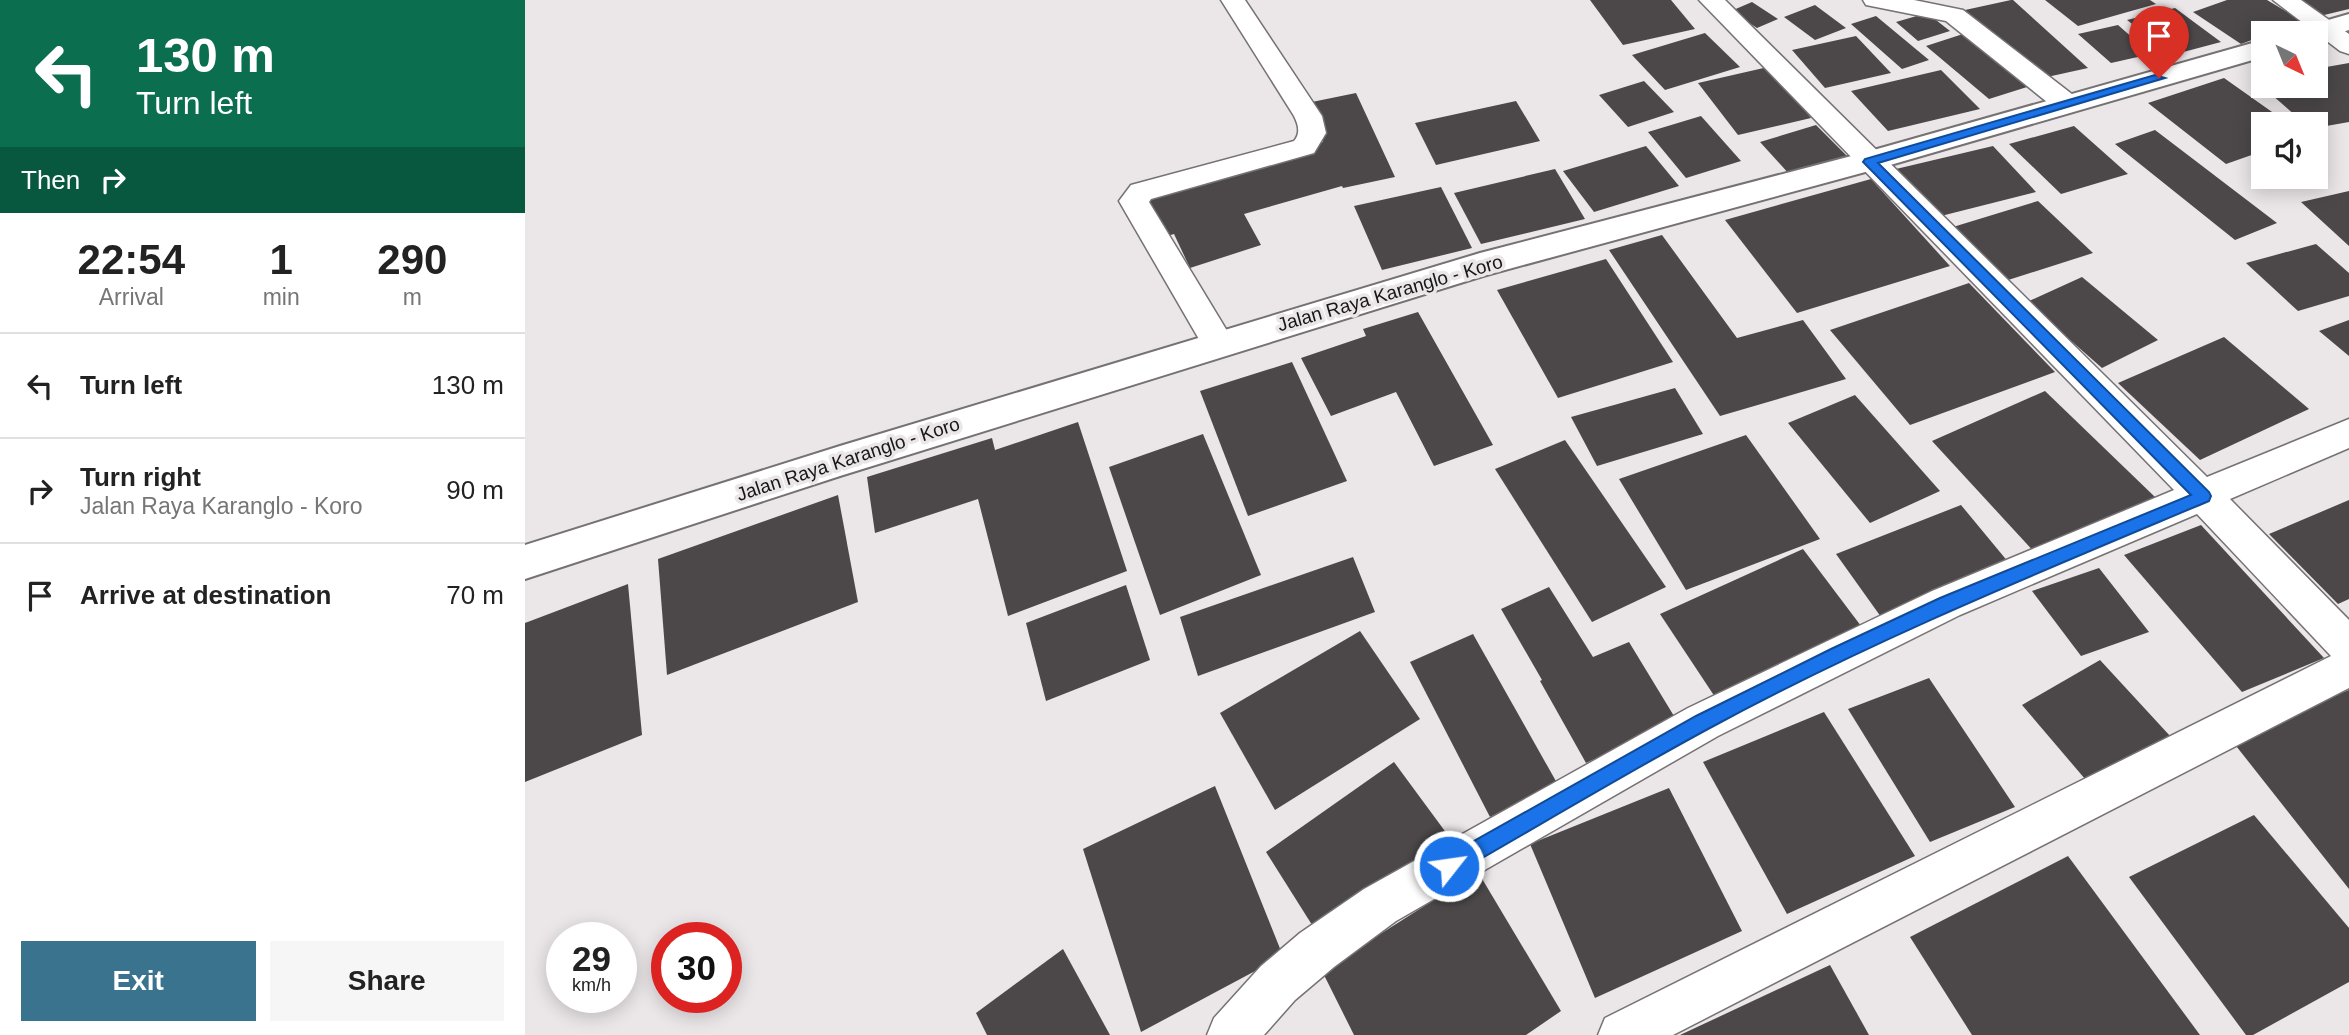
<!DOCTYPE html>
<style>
:root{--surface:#fff;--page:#f6f6f6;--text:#222;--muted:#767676;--line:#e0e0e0;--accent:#3a738d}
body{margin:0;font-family:Arial,sans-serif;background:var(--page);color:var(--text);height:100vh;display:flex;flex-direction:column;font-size:26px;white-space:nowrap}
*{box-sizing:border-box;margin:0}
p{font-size:23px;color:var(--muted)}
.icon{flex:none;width:38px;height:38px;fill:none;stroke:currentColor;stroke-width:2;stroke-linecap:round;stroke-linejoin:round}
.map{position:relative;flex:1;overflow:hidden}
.drawer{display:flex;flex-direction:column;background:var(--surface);width:525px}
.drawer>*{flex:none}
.top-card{background:#0b6e4f;color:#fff;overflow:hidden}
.needle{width:46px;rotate:137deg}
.fabs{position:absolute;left:1726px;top:21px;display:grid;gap:14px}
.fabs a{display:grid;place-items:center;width:77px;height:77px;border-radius:0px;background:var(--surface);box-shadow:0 4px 18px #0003;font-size:35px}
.speed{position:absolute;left:21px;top:922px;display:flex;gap:14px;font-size:35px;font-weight:700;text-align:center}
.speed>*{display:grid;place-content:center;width:91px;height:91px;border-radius:50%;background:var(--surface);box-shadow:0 4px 18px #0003;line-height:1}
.speed small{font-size:18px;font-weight:400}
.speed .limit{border:10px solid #d22;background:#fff;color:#111}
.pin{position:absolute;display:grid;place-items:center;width:60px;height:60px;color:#fff;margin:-72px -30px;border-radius:50% 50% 50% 0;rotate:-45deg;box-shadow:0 0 7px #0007}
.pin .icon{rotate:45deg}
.me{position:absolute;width:77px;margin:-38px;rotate:60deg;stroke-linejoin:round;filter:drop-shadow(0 0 5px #0008)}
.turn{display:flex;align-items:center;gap:24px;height:147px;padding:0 21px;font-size:32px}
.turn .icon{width:91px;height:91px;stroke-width:2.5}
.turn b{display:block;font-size:49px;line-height:60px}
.then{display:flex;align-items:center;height:66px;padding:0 21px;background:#0003;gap:14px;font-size:26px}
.eta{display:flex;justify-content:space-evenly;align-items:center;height:119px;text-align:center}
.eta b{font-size:42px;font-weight:800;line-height:49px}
.cta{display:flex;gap:14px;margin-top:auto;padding:14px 21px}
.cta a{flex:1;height:80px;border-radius:0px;background:var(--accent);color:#fff;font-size:28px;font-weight:800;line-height:80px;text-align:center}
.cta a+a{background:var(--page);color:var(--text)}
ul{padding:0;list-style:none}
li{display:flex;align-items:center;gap:21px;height:105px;padding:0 21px;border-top:2px solid var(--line)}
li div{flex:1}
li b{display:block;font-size:26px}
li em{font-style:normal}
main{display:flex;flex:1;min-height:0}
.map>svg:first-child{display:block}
.building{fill:#4c4849}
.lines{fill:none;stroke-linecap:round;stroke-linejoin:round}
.street-casing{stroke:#767173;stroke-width:3}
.secondary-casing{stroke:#767173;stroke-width:4}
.street{fill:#fff;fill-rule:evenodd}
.secondary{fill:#fff;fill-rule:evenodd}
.route{fill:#1a73e8;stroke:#114b97;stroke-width:2}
.labels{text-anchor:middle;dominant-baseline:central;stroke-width:7;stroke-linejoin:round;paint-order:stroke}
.street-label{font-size:19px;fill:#181717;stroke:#ebe6e8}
</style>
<main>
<section class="drawer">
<div class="top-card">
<div class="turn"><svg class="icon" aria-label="left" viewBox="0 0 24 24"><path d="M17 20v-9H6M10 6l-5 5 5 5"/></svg><div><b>130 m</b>Turn left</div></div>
<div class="then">Then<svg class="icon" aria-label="right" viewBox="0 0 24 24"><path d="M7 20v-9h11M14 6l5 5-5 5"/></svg></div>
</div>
<div class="eta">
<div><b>22:54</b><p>Arrival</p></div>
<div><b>1</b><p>min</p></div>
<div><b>290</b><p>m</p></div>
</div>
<ul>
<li><svg class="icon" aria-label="left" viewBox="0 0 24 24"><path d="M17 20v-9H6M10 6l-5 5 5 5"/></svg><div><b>Turn left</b></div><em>130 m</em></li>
<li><svg class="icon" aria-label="right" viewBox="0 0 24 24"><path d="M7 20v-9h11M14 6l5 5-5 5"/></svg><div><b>Turn right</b><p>Jalan Raya Karanglo - Koro</p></div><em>90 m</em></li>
<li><svg class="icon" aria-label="arrive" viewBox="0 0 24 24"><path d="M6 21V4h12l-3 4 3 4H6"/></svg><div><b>Arrive at destination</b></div><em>70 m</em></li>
</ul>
<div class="cta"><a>Exit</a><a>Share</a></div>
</section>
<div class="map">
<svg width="1824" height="1035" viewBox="0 0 1824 1035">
<rect width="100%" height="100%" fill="#ebe6e8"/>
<!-- building -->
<g class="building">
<path d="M1065 0H1146L1170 29 1098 45Z"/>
<path d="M1486 0H1488L1563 68 1513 79 1440 10Z"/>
<path d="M1520 0H1625L1631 4 1553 26Z"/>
<path d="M1702 0H1742L1777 21 1738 33V36L1716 44 1668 12Z"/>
<path d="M1772 0H1824V9L1795 16Z"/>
<path d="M1227 2 1253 19 1232 28 1206 11Z"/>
<path d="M1290 5 1321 28 1290 40 1259 17Z"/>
<path d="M1650 8 1696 42 1647 55 1602 20Z"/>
<path d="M1402 13 1425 31 1393 41 1371 22Z"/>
<path d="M1351 16 1404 60 1377 69 1326 24Z"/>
<path d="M1593 25 1626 54 1586 63 1553 34Z"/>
<path d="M1180 33 1215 67 1140 90 1107 55Z"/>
<path d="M1438 34 1502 87 1464 99 1401 46Z"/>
<path d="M1331 36 1366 73 1300 88 1267 50Z"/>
<path d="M1824 63V122L1790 128V124H1780L1730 80 1738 78V86H1790V69Z"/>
<path d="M1243 67 1286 118 1213 135 1173 83Z"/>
<path d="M1416 70 1455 109 1363 131 1326 91Z"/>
<path d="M1699 78 1764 124H1738V151L1701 164 1623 103Z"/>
<path d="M1119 81 1149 112 1103 127 1074 95Z"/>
<path d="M831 93 870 177 818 188 817 186 719 214 736 245 665 268 649 234 639 237 621 191 798 142 782 103Z"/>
<path d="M991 101 1015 141 911 165 890 123Z"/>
<path d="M1176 116 1216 161 1161 178 1123 132Z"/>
<path d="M1291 125 1322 156 1265 175 1235 142Z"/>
<path d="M1549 126 1603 174 1536 194 1484 144Z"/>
<path d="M1630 130 1752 223 1710 240 1590 144Z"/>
<path d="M1121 146 1154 186 1069 212 1038 171Z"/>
<path d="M1468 146 1511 192 1412 217 1371 169Z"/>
<path d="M1030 169 1060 219 956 244 929 193Z"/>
<path d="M1346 179 1425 266 1272 313 1200 220Z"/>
<path d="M916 187 947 248 857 270 829 206Z"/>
<path d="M1824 191V246L1776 202Z"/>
<path d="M1513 201 1568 253 1480 281 1428 227Z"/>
<path d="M1137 235 1212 338 1278 320 1321 379 1195 416 1084 250Z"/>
<path d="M1791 244 1824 273V296L1773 311 1721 263Z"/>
<path d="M1081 259 1148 362 1033 398 972 290Z"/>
<path d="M1557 277 1633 340 1577 368 1502 302Z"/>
<path d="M1444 283 1530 372 1385 425 1305 330Z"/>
<path d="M893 312 968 445 909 466 871 392 806 416 776 358 841 336 838 329Z"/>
<path d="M1824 320V356L1794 331Z"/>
<path d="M1699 337 1784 409 1675 460 1593 383Z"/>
<path d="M767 362 822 481 723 516 675 391Z"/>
<path d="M1150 388 1178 434 1072 466 1046 417Z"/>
<path d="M1520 391 1630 497 1512 555 1407 441Z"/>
<path d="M1330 395 1415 491 1345 523 1263 423Z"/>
<path d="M553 422 602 571 483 616 453 499 350 533 342 477 467 438 470 450Z"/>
<path d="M678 434 736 575 635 615 584 467Z"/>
<path d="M1221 435 1295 539 1161 590 1094 479Z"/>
<path d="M1040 440 1141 587 1067 622 970 469Z"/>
<path d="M313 495 333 602 142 675 133 559Z"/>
<path d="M1824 500V599L1813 604 1744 534Z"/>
<path d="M1436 505 1484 563 1356 617 1311 554Z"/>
<path d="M1676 525 1799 658 1717 692 1599 555Z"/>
<path d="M1278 549 1336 626 1190 697 1135 614Z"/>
<path d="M828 557 850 612 673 676 655 617Z"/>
<path d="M1574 568 1624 632 1556 656 1507 591Z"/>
<path d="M103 584 117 735 0 782V623Z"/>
<path d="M601 585 625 660 521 701 501 623Z"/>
<path d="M1024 587 1068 657 1104 642 1152 721 1061 763 1015 681 1017 680 976 609Z"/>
<path d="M835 631 895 719 750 810 695 713Z"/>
<path d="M948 634 1032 783 965 817 885 662Z"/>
<path d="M1575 660 1646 737 1566 786 1497 705Z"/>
<path d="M1404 678 1490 807 1405 842 1323 709Z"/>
<path d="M1824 690V889L1704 737Z"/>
<path d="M1299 712 1390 856 1262 914 1178 762Z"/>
<path d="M869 762 925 838 794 936 741 852Z"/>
<path d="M690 786 758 956 616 1032 558 849Z"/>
<path d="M1144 788 1217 931 1070 998 1005 844Z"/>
<path d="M1729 815 1824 928V982L1728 1035H1721L1604 877Z"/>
<path d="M1543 856 1675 1035H1447L1385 937Z"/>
<path d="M953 872 1036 1011 1001 1035H829L797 971Z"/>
<path d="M538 949 585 1035H462L451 1013Z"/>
<path d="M1305 965 1344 1035H1155Z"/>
</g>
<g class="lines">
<!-- street casing -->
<g class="street-casing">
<g id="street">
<path d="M696 0H720L797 116 801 133 789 153 626 199 624 202 710 344 706 353 694 356 682 353 594 201 606 185 769 141C776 133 773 124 769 116Z"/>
<path d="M1174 0H1200L1682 477 1824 419V448L1705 499 1824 620V688L1148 1035H1073L1080 1018 1806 656 1672 514 1435 615 1193 736 871 921 809 967 770 1000 739 1035H682L689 1018 736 966 775 933 839 889 1163 708 1407 591 1649 490Z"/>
<path d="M1338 0H1389L1438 10 1552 98 1556 104 1552 110 1542 113 1532 110 1421 21 1341 5Z"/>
<path d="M1748 0H1776L1824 34V54L1815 51Z"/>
</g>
</g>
<!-- secondary casing -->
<g class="secondary-casing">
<g id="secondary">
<path d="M1824 14V30L1790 40V33H1775L1779 27Z"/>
<path d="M1738 40V57L1355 168 958 276 315 476 0 579V545L315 446 955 253 1338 153Z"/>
</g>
</g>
<!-- street -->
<use href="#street" class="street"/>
<!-- secondary -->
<use href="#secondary" class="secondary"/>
</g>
<!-- route -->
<path class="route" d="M1630 75 1640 78 1353 163 1684 492 1686 496 1684 501C1515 572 1345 641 1183 729 1098 775 1015 825 931 873L924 876 917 873 914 866 917 859 1171 716 1306 649 1415 598 1666 495 1338 162 1340 159Z"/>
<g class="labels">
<!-- street labels -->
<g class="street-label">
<text transform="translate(865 293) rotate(-16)">Jalan Raya Karanglo - Koro</text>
<text transform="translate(323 459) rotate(-18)">Jalan Raya Karanglo - Koro</text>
</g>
</g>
</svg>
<div class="fabs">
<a><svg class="needle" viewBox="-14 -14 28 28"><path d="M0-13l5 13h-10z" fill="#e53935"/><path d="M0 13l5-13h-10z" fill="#767676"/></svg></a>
<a><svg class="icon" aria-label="sound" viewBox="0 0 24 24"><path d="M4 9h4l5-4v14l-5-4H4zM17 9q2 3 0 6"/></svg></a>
</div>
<div class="speed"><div>29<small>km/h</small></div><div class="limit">30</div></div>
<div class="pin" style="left:1634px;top:78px;background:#d93025"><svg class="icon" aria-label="arrive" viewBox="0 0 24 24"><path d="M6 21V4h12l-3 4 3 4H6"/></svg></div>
<svg class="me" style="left:924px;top:866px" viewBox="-20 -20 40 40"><circle r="17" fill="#1a73e8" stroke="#fff" stroke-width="3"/><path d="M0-11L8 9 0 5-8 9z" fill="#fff"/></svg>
</div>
</main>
